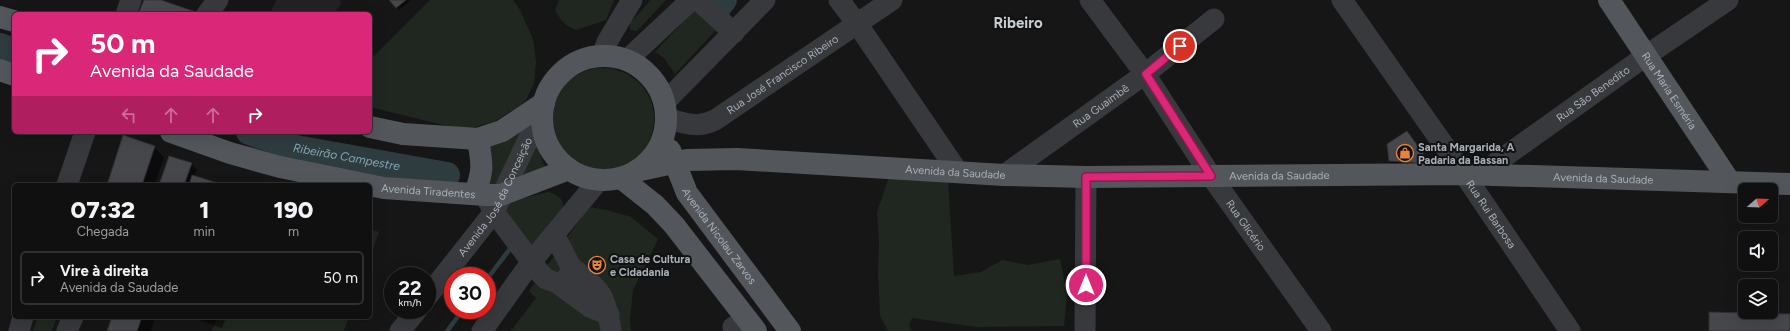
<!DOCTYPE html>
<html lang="pt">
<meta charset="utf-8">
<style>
:root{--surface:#101011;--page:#19191a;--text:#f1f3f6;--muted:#9c9d9f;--line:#303031}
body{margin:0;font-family:Figtree,sans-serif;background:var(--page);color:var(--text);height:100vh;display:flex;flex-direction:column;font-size:15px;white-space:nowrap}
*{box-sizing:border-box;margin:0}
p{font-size:13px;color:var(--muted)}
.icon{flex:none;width:22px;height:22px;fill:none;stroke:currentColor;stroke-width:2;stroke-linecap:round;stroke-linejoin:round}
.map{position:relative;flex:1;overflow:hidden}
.side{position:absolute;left:12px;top:183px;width:360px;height:136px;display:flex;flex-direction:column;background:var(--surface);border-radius:6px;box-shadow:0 4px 16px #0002,0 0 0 1px var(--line)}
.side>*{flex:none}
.top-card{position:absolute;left:12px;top:12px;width:360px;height:122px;border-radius:6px;box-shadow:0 4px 16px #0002,0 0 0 1px var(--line);background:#db2777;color:#fff;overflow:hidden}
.needle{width:26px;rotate:71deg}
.tools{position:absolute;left:1738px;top:183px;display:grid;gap:8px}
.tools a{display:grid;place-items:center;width:40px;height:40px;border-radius:6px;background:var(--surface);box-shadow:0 4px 16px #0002,0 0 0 1px var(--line);font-size:20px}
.speed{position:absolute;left:384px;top:267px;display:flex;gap:8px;font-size:20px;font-weight:700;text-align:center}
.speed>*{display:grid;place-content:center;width:52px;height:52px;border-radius:50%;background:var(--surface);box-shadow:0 4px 16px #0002,0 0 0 1px var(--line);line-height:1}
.speed small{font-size:10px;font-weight:400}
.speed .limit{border:6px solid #d22;background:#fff;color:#111}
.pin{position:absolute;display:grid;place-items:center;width:34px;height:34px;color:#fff;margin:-17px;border:2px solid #fff;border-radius:50%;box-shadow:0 1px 4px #0007}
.me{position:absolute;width:44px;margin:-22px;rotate:0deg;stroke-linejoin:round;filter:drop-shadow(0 0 3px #0008)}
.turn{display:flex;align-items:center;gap:14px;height:84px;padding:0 12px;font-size:18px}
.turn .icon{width:52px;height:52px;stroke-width:2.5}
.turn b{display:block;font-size:28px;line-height:34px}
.lanes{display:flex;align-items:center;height:38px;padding:0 12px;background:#0003;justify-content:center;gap:20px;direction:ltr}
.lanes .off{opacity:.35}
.eta{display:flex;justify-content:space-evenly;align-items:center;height:68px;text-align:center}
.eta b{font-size:24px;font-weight:800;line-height:28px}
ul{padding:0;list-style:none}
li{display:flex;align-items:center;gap:12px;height:54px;margin:0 8px 6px;padding:0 4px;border:2px solid var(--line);border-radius:6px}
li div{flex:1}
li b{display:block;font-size:15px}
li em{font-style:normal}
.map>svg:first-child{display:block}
.built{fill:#222224}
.green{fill:#202720}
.shadow{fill:#0007}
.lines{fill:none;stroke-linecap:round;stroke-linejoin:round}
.stream{stroke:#2f3c3f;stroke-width:4.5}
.river{stroke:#2f3c3f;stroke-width:26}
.building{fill:#45474a;stroke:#303033}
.minor{stroke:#37393c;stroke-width:21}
.major{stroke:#53575b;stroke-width:22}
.route-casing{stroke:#8e194d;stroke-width:10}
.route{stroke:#db2777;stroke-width:7}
.labels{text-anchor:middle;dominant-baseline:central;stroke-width:4;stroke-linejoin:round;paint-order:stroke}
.street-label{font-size:11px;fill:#a8b0b7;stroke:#111112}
.poi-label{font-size:11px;font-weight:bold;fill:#a8b0b7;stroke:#111112;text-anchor:start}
.water-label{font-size:12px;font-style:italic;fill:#81a5b0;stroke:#111112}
.district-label{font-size:15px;font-weight:bold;fill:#c9ced3;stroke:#111112}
</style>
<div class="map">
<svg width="1790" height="331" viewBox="0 0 1790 331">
<rect width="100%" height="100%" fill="#161617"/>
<!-- built -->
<path class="built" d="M277 0H339L342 2 334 14H269Z"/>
<!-- green -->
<g class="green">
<path d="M430 0H513L520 10 533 39 536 62 534 83 526 100 516 108 493 122 464 130 370 107V60Z"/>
<path d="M559 0H614L606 20 576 30C567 28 558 17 555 10Z"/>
<path d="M651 0H666L637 31 630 30V23Z"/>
<path d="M694 10 716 30 675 74 664 58 655 52Z"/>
<circle cx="603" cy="119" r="51"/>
<path d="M522 129 500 184 488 186 485 144Z"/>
<path d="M537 144 543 163 549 171 518 175Z"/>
<path d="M889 177 948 179 954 276 981 272 1002 260 1028 265 1060 259 1067 294 1064 326 977 327 912 318 909 325 912 331H888L880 315 878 272 879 244 877 212Z"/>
<path d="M548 192C583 200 547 236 536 251L500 208 516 200Z"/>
<path d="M589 207 607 210 631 217 658 239 633 290 630 319 631 331H511L536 298 529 291Z"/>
<path d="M370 229 379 232 370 257Z"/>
<path d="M38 317H57L52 331H33Z"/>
<path d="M217 317H349L344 331H212Z"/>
</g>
<!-- shadow -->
<g class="shadow">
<path d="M391 0H411L399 10Z"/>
<path d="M1407 132 1412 137 1435 169 1395 166 1389 161Z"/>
<path d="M154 147 164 157 155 185H108Z"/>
<path d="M191 164 197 169 194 177 220 185H160Z"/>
<path d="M113 317H155L151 331H109Z"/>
<path d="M191 317H226L222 328Z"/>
</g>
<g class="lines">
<!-- stream -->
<g class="stream">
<path d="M487 279 513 245"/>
<path d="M447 331 463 310"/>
</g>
<!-- river -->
<g class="river">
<path d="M720 5 724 0"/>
<path d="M0 46 14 51"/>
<path id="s1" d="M249 132 296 148 447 175"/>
</g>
</g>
<!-- building -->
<g class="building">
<path d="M144 0H161L196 12 194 14H138Z"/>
<path d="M389 0H406L396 8Z"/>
<path d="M1407 131 1431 164 1389 161 1387 144Z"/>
<path d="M123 135 155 146 142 185H107Z"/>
<path d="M169 156 192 163 184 185H159Z"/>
<path d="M192 175 224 185H189Z"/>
<path d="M1709 312 1790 314V331H1709Z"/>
<path d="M112 317H142L137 331H107Z"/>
</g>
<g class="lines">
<!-- minor -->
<g class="minor">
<path d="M698 0 734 33"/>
<path d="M839 0 858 25 958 172"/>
<path id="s2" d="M1090 0 1145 74 1211 176 1321 331"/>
<path id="s3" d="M1342 0 1464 174 1570 331"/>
<path d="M126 14 131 0"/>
<path d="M207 14 218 0"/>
<path d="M602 56 607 42 632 0"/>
<path d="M627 60 691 0"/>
<path d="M664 103 765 0"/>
<path id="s4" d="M666 118C685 123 697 129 715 120L892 0"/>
<path id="s5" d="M1004 175 1145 74 1214 19"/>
<path id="s6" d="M1479 175 1647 55 1728 0"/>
<path d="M67 185 85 132"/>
<path d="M488 201 494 212 540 273 546 279 557 283 590 307 609 315"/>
<path d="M554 234 571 267V272L566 279"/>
<path d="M571 267C601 291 605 292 611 331"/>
<path id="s7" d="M427 297 494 212 542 110"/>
<path d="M733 327 747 319"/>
<path d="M19 331 23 317"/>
<path d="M67 331 73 317"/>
<path d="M400 331 417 310"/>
<path d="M482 331 532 261 599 180"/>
<path d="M1085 331 1086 177"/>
</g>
<!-- major -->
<g class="major">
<path id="s8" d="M1609 0 1730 182"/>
<path d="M0 17 14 21"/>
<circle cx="604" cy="118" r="62"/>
<path d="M0 70 14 75"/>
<path d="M370 127 403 134 478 139 502 131 544 103"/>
<path id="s9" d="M171 132 230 153 280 167 384 188 486 195H501L569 169"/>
<path id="s10" d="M670 150 687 193 790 331"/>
<path id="s11" d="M636 171 687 160 737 159 1004 175 1086 177 1464 174 1790 184"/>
<path d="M621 178 655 205 674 225 756 331"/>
<path d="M475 193C484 169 482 164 478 139"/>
</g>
</g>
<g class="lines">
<!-- route casing -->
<g class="route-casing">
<path id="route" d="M1086 285V177L1211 176 1146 74 1180 46"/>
</g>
<!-- route -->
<use href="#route" class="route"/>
</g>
<!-- icons -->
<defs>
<g id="shop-ring" transform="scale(0.9)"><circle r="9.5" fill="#111112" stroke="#e8853d" stroke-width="1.5"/><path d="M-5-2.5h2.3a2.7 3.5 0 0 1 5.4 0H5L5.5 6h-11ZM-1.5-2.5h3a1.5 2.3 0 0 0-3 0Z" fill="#e8853d"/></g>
<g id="theatre-ring" transform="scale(0.9)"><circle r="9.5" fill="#111112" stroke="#e8853d" stroke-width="1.5"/><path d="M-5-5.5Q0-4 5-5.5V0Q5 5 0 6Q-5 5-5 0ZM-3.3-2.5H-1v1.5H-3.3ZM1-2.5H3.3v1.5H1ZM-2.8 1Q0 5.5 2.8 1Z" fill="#e8853d"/></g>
</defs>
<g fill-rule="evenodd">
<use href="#shop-ring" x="1405" y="153"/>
<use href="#theatre-ring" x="597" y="265"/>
</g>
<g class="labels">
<!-- street labels -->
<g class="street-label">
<text stroke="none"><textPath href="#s4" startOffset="132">Rua José Francisco Ribeiro</textPath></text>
<text stroke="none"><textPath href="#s8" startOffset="109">Rua Maria Esméria</textPath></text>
<text stroke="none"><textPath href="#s6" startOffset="140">Rua São Benedito</textPath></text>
<text stroke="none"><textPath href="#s5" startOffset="119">Rua Guaimbê</textPath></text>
<text stroke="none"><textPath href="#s11" startOffset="321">Avenida da Saudade</textPath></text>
<text stroke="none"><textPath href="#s11" startOffset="645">Avenida da Saudade</textPath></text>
<text stroke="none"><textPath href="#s11" startOffset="969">Avenida da Saudade</textPath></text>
<text stroke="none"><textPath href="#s9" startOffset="265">Avenida Tiradentes</textPath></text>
<text stroke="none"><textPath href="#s7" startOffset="122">Avenida José da Conceição</textPath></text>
<text stroke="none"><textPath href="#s3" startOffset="261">Rua Rui Barbosa</textPath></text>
<text stroke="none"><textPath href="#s2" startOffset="274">Rua Glicério</textPath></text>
<text stroke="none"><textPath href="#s10" startOffset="100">Avenida Nicolau Zarvos</textPath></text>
</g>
<!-- poi labels -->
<g class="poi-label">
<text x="1418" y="147">Santa Margarida, A<tspan x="1418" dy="13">Padaria da Bassan</tspan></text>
<text x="610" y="259">Casa de Cultura<tspan x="610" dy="13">e Cidadania</tspan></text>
</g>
<!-- water labels -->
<g class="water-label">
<text stroke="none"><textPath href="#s1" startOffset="101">Ribeirão Campestre</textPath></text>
</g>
<!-- district labels -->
<g class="district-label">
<text x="1018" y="23">Ribeiro</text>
</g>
</g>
</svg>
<div class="tools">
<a><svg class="needle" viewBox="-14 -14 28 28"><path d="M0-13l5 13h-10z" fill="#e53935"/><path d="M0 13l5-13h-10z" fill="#9c9d9f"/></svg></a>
<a><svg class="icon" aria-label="sound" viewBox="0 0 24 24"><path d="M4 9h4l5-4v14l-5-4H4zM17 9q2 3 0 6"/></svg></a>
<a><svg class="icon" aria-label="layers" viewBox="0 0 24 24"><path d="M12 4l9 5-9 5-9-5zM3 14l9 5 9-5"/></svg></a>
</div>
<div class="speed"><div>22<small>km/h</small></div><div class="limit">30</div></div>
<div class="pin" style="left:1180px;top:46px;background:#d93025"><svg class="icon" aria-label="arrive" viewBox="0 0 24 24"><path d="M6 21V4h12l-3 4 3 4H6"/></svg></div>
<svg class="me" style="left:1086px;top:285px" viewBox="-20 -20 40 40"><circle r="17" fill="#db2777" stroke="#fff" stroke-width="3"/><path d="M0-11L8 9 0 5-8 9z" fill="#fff"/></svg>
<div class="top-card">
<div class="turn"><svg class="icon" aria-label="right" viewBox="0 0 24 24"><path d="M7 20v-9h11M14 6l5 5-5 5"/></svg><div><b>50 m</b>Avenida da Saudade</div></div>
<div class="lanes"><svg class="icon off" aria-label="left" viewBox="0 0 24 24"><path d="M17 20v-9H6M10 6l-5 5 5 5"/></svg><svg class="icon off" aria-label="ahead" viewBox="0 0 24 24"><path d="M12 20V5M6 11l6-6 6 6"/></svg><svg class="icon off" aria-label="ahead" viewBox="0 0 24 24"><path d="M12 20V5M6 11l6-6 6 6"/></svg><svg class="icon" aria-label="right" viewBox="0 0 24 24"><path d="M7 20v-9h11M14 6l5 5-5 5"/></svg></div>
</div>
<section class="side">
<div class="eta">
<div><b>07:32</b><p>Chegada</p></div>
<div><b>1</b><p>min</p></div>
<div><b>190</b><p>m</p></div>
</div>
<ul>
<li><svg class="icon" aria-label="right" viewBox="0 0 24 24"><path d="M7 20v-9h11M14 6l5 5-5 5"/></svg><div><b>Vire à direita</b><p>Avenida da Saudade</p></div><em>50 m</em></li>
</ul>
</section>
</div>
